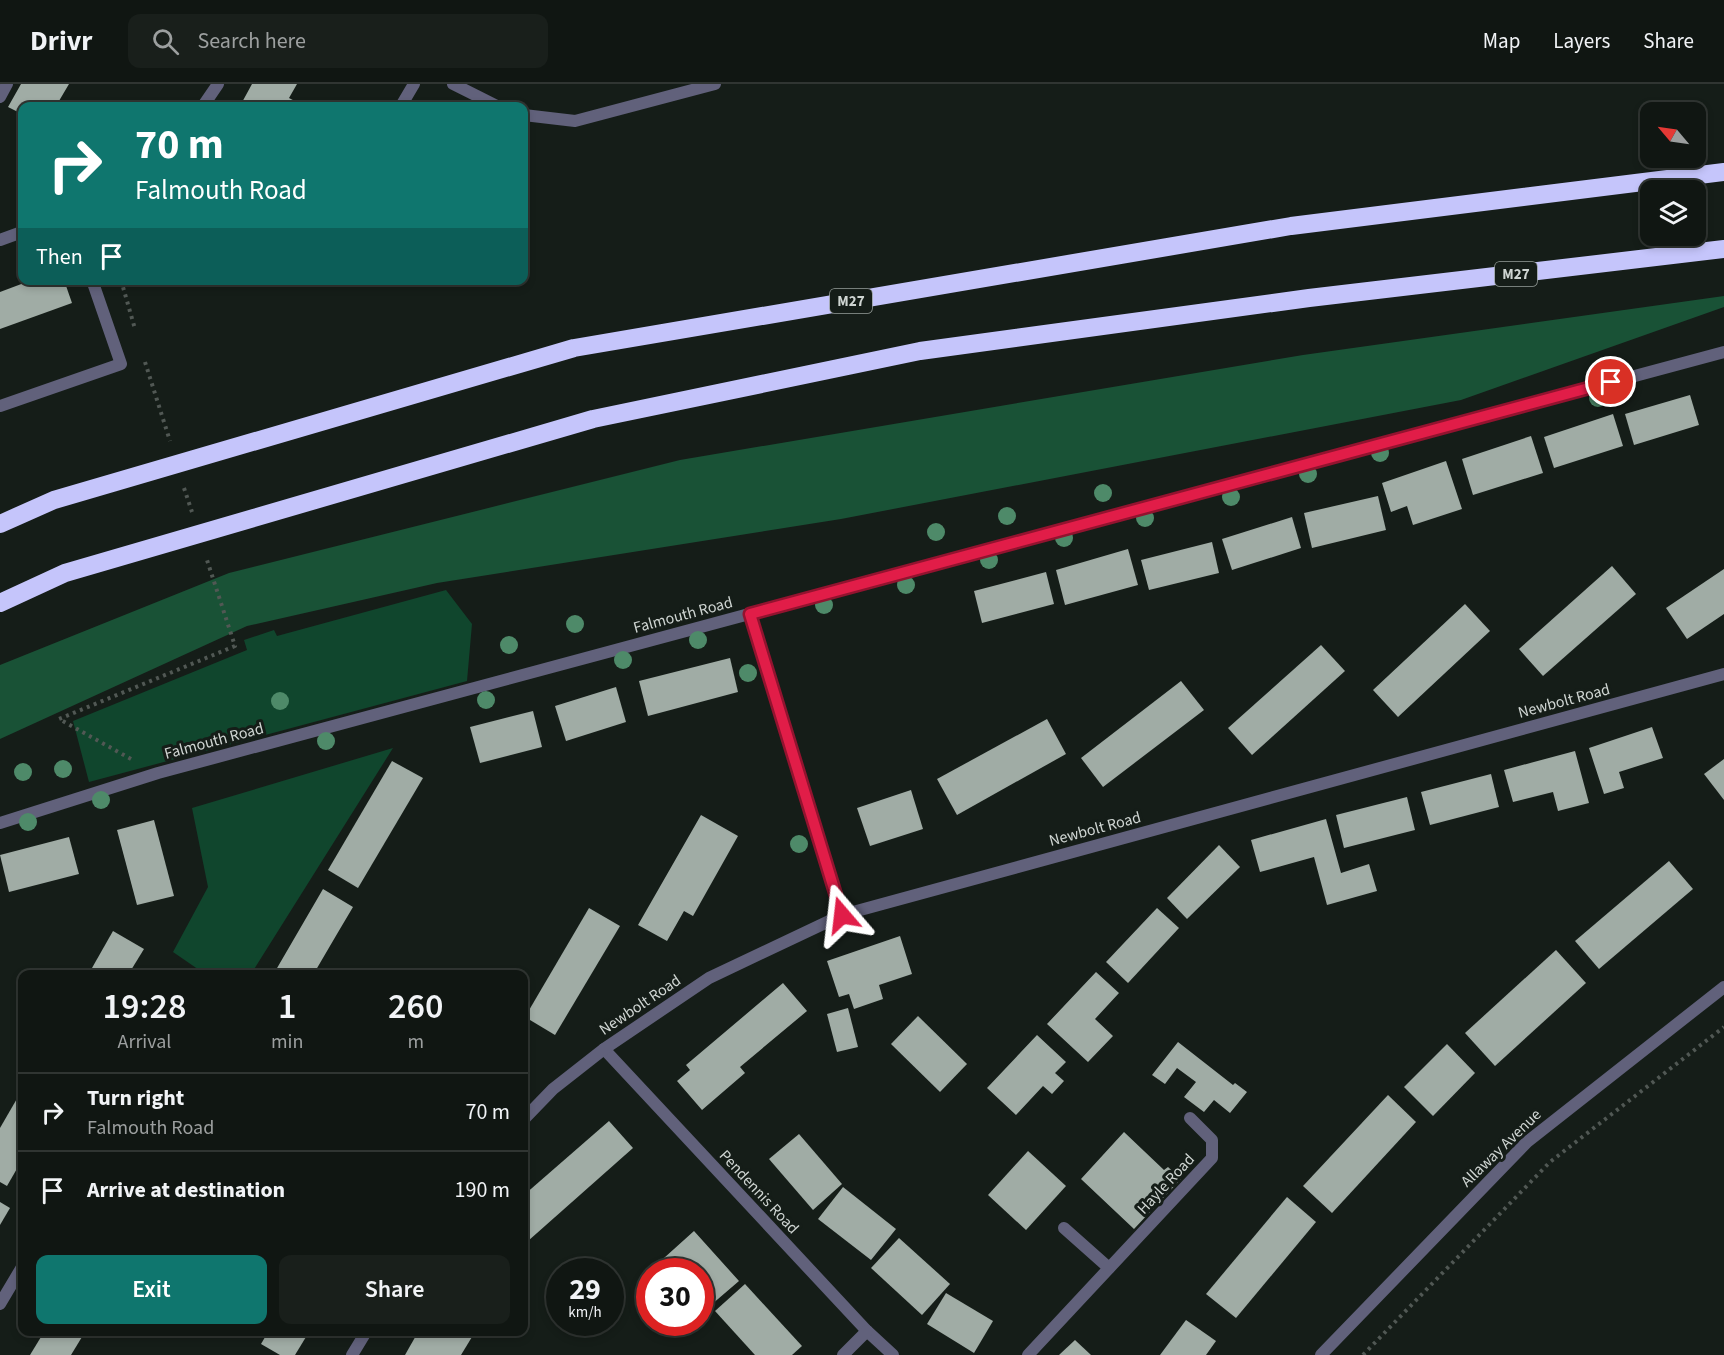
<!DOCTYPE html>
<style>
:root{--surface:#101612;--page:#191f1b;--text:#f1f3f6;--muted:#9c9f9f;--line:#303532;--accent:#0f766e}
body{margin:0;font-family:"Source Sans 3",sans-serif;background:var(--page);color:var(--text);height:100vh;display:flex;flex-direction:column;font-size:22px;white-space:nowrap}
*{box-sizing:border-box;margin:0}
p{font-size:20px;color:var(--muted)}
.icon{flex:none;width:33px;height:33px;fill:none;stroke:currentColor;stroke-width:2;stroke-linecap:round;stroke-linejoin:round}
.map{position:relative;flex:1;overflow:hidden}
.drawer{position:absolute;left:18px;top:886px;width:510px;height:366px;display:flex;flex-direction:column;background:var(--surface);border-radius:12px;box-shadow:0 3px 9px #0003,0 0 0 2px var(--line)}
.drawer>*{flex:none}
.top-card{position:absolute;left:18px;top:18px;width:510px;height:183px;border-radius:12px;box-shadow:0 3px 9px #0003,0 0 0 2px var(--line);background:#0f766e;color:#fff;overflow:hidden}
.needle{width:39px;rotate:299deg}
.fabs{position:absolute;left:1640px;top:18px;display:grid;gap:12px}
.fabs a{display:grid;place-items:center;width:66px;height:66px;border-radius:12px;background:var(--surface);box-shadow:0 3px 9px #0003,0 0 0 2px var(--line);font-size:30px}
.speed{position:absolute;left:546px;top:1174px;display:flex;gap:12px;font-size:30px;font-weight:700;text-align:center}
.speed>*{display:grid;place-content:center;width:78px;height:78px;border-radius:50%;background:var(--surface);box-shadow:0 3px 9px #0003,0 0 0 2px var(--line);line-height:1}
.speed small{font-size:15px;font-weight:400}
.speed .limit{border:9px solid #d22;background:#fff;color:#111}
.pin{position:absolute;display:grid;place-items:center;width:51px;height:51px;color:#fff;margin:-26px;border:3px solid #fff;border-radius:50%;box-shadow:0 2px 6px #0007}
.me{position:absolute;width:66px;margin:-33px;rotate:343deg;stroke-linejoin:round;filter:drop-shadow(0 0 4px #0008)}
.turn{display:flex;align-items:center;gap:21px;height:126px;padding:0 18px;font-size:27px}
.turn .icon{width:78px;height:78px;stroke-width:2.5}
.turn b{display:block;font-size:42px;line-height:51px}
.then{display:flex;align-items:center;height:57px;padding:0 18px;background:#0003;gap:12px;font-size:22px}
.eta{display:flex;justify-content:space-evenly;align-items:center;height:102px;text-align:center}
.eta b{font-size:36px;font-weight:600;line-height:42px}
.cta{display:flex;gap:12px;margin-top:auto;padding:12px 18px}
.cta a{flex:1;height:69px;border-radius:12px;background:var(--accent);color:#fff;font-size:24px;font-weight:600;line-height:69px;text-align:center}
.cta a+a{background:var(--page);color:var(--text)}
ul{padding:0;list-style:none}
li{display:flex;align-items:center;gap:18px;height:78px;padding:0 18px;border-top:2px solid var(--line)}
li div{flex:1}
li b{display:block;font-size:22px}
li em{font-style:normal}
header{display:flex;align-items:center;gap:36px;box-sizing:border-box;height:84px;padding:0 30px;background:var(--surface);border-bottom:2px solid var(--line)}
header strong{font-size:28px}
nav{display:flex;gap:33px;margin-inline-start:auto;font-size:21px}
.search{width:420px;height:54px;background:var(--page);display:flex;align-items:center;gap:15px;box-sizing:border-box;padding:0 21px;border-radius:12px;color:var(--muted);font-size:22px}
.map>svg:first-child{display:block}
.green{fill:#10462d}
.forest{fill:#195236}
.building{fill:#a0aca5}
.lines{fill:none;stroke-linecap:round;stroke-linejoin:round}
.path{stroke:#515854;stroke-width:4;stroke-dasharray:3 4.5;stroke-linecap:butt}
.service{stroke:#61617b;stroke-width:12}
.minor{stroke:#61617b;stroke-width:12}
.tertiary{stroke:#61617b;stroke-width:12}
.motorway{stroke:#c5c5fb;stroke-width:18}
.tree{fill:#4e8a69}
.route-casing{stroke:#92132f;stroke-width:15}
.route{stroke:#e11d48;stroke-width:10}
.labels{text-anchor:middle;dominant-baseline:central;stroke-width:6;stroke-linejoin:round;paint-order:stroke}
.shield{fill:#151d18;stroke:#979e9a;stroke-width:1.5}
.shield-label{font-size:15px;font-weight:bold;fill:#cfd5d2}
.street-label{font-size:16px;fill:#cfd5d2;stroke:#151d18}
</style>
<header>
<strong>Drivr</strong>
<div class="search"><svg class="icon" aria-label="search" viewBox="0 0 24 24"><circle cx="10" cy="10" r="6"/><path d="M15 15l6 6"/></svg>Search here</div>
<nav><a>Map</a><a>Layers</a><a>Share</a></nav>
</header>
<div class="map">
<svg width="1724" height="1271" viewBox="0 0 1724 1271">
<rect width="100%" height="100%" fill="#151d18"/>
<!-- green -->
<g class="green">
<path d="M446 506 472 540 467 597 89 698 73 637 247 566 244 556 274 546 277 552Z"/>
<path d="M393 664 251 890 229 886 205 890 173 868 208 803 192 724Z"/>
</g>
<!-- forest -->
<path class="forest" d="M1724 212V223L1461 316 841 435 437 499 247 542 0 655V581L229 489 680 376 1303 271Z"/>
<!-- building -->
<g class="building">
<path d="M21 0H69L56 22H22V30L8 23Z"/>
<path d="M252 0H297L289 14 304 22H240Z"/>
<path d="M32 196H64L72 219 0 245V208Z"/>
<path d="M1690 311 1699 341 1634 361 1625 330Z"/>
<path d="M1613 330 1623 362 1554 384 1544 353Z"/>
<path d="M1531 352 1543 389 1473 411 1462 375Z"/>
<path d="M1446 377 1462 425 1413 441 1407 422 1391 428 1382 399Z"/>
<path d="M1378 412 1386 446 1312 464 1304 429Z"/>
<path d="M1292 433 1301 464 1232 486 1222 455Z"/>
<path d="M1212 458 1219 489 1149 506 1141 476Z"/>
<path d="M1128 465 1138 501 1065 521 1056 486Z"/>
<path d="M1612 482 1636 510 1543 592 1519 565Z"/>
<path d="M1724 485V530L1687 555 1666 524Z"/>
<path d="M1046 488 1054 520 982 539 974 507Z"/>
<path d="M1465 520 1490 547 1398 633 1373 606Z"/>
<path d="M1321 561 1345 587 1252 671 1228 644Z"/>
<path d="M730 574 738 608 648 632 639 597Z"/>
<path d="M1181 597 1204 626 1103 703 1081 674Z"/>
<path d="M616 603 626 638 566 657 555 622Z"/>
<path d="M533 627 542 663 480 679 470 643Z"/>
<path d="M1047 635 1066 670 957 731 937 695Z"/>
<path d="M1652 643 1663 674 1619 688 1624 704 1604 710 1589 664Z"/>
<path d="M1575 667 1589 719 1558 727 1553 708 1513 718 1504 686Z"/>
<path d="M1724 675V716L1704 690Z"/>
<path d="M392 677 423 694 358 804 328 786Z"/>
<path d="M1491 690 1499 723 1430 741 1421 708Z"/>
<path d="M911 706 923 745 870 762 857 724Z"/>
<path d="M1407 713 1415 746 1344 764 1336 731Z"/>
<path d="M701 731 738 752 693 832 684 827 667 857 638 841Z"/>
<path d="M1326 735 1341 789 1369 780 1377 807 1327 821 1314 773 1260 788 1251 756Z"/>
<path d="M154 736 174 812 137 821 117 746Z"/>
<path d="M69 753 79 790 9 808 0 771Z"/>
<path d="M1219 761 1240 783 1187 835 1167 814Z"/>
<path d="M1669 777 1693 805 1599 885 1575 857Z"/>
<path d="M323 805 353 823 337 850 313 891H273Z"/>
<path d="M589 824 620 842 555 951 525 933Z"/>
<path d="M1157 824 1179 844 1128 899 1106 878Z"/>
<path d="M113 847 144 865 128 891H88Z"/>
<path d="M900 852 912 890 879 901 883 915 854 925 849 910 839 913 827 877Z"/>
<path d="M1556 866 1586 899 1495 982 1465 949Z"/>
<path d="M1096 888 1119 909 1095 935 1113 952 1088 978 1047 940Z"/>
<path d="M783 899 807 927 740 983 745 989 702 1026 677 997 690 986 686 981Z"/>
<path d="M848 924 858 963 837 968 827 930Z"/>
<path d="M918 932 967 980 940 1008 891 960Z"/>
<path d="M1037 951 1066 978 1055 989 1064 997 1052 1010 1043 1002 1016 1031 987 1004Z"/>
<path d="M1178 958 1233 1001 1235 999 1247 1008 1230 1029 1214 1016 1204 1028 1184 1013 1196 998 1177 984 1165 1000 1152 991Z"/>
<path d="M1447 960 1475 989 1433 1032 1404 1003Z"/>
<path d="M22 1006V1076L7 1102 0 1098V1044Z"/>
<path d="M1388 1011 1416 1038 1332 1129 1303 1102Z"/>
<path d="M609 1037 633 1064 528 1157 524 1152V1111Z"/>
<path d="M1124 1048 1164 1086 1168 1083 1181 1095 1134 1145 1081 1095Z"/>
<path d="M799 1050 842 1100 813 1126 769 1075Z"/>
<path d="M1028 1067 1066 1102 1026 1146 988 1111Z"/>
<path d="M843 1103 896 1145 871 1176 818 1135Z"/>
<path d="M1287 1113 1316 1138 1236 1234 1206 1210Z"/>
<path d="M0 1118 10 1124 0 1141Z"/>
<path d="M694 1147 739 1197 711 1221 702 1211 700 1213V1188H677L664 1174Z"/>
<path d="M899 1154 950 1200 922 1231 871 1184Z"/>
<path d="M745 1200 802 1262 792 1271H755L715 1227Z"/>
<path d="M946 1209 993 1237 974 1269 927 1240Z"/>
<path d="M1186 1236 1216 1257 1206 1271H1160Z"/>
<path d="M44 1248H85L71 1271H30Z"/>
<path d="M268 1248H309L295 1271H280L261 1260Z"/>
<path d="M418 1248H475L461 1271H405Z"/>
<path d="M1075 1256 1091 1271H1059Z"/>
</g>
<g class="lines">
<!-- path -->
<g class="path">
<path d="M121 196 135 245"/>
<path d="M145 278 170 357"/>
<path d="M184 404 192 428"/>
<path d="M131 675 59 635 235 562 206 473"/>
<path d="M1363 1271 1550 1078 1724 943"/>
</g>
<!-- service -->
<g class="service">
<path d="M0 13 7 0"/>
<path d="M401 22 414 0"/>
<path d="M0 322 121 280 92 196"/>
</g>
<!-- minor -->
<g class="minor">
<path d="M453 0 497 22"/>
<path d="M203 22 218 0"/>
<path d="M524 31 575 37 715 0"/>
<path d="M0 156 22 148"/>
<path d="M750 530 842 831"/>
<path d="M0 739 158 689 1724 268"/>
<path d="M604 965 867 1247 893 1271"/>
<path d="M524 1035 553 1005 604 965 709 894 842 831 1724 590"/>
<path d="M1064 1144 1109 1184"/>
<path d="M0 1220 22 1183"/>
<path d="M352 1271 366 1248"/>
<path d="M843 1271 867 1247"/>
<path d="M1028 1271 1212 1074V1056L1190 1034"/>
</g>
<!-- tertiary -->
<path class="tertiary" d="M1321 1271 1527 1058 1724 903"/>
<!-- motorway -->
<g class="motorway">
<path d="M0 440 54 416 574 264 1291 142 1724 88"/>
<path d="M0 519 65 489 593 335 920 267 1309 214 1724 165"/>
</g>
</g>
<!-- trees -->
<g class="tree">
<circle cx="1598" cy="314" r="9"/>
<circle cx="1380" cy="369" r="9"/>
<circle cx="1308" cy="390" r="9"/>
<circle cx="1103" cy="409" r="9"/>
<circle cx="1231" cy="413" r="9"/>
<circle cx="1007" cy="432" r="9"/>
<circle cx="1145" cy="434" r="9"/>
<circle cx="936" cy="448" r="9"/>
<circle cx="1064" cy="454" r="9"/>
<circle cx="989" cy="476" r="9"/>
<circle cx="906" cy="501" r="9"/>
<circle cx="824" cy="521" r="9"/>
<circle cx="575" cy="540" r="9"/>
<circle cx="698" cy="556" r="9"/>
<circle cx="509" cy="561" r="9"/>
<circle cx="623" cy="576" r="9"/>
<circle cx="748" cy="589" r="9"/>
<circle cx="486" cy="616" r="9"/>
<circle cx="280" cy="617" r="9"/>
<circle cx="326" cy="657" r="9"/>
<circle cx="63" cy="685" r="9"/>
<circle cx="23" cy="688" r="9"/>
<circle cx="101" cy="716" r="9"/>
<circle cx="28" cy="738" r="9"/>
<circle cx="799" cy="760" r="9"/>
</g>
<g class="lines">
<!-- route casing -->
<g class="route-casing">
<path id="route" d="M842 831 750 530 1611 298"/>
</g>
<!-- route -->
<use href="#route" class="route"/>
</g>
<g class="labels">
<!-- shield labels -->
<g class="shield">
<rect x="1495" y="178" width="42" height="24" rx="4.5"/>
<rect x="830" y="205" width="42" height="24" rx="4.5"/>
</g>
<g class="shield-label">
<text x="1516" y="190">M27</text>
<text x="851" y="217">M27</text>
</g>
<!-- street labels -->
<g class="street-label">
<text transform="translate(683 531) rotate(-15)">Falmouth Road</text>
<text transform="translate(1564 617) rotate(-15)">Newbolt Road</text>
<text transform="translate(214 657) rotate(-15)">Falmouth Road</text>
<text transform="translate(1095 745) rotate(-15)">Newbolt Road</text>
<text transform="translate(640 921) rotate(-34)">Newbolt Road</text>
<text transform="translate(1501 1064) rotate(-44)">Allaway Avenue</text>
<text transform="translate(1166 1100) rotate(-47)">Hayle Road</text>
<text transform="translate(759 1108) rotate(47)">Pendennis Road</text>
</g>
</g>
</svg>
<div class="fabs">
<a><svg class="needle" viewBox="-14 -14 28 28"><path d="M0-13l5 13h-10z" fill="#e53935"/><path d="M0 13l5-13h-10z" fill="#9c9f9f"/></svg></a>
<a><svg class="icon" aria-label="layers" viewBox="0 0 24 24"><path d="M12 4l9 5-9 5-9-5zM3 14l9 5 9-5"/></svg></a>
</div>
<div class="speed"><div>29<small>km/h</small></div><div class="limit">30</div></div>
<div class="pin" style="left:1611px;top:298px;background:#d93025"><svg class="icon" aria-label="arrive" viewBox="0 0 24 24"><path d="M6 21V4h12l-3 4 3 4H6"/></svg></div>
<svg class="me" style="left:842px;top:831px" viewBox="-20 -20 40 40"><path d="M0-17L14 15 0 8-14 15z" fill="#e11d48" stroke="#fff" stroke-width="4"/></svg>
<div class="top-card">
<div class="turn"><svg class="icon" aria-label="right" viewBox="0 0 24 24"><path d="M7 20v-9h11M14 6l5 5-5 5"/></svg><div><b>70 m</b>Falmouth Road</div></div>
<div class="then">Then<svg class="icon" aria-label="arrive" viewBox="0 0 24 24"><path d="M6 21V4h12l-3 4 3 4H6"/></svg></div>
</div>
<section class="drawer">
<div class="eta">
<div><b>19:28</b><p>Arrival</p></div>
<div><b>1</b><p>min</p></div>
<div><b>260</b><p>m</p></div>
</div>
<ul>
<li><svg class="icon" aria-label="right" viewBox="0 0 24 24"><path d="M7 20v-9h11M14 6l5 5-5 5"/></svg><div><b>Turn right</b><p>Falmouth Road</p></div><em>70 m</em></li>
<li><svg class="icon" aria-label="arrive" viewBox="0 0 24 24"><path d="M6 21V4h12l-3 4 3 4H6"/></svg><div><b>Arrive at destination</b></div><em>190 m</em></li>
</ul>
<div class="cta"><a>Exit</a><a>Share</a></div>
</section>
</div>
